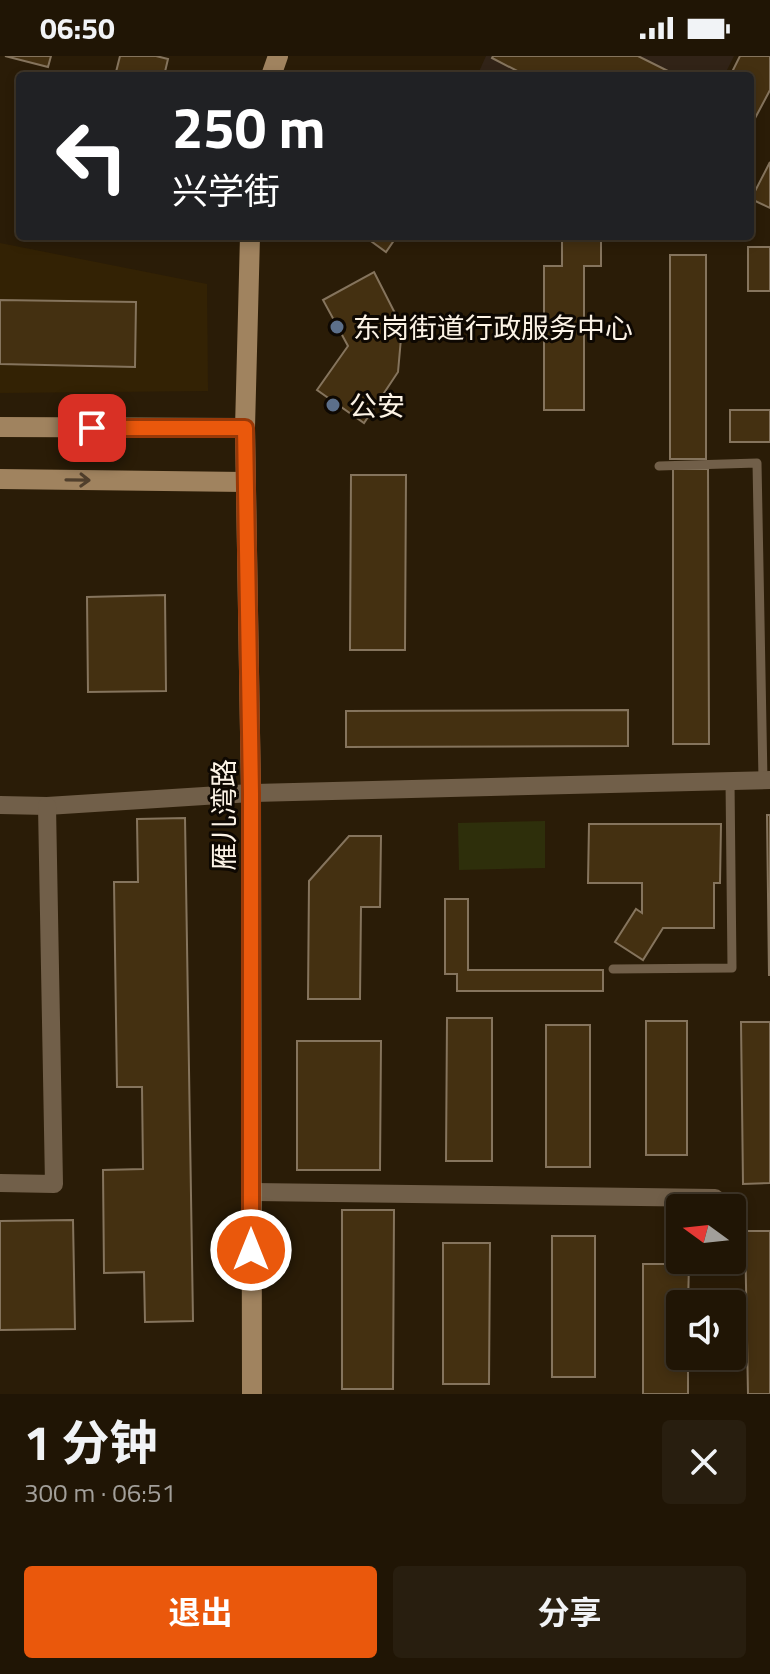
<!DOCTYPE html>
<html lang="zh">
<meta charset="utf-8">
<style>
:root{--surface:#201505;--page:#281e0f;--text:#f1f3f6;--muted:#a29f9a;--line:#3d3427;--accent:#ea580c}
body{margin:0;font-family:"Titillium Web","Noto Sans SC",sans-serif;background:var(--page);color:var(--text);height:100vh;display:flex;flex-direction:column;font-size:30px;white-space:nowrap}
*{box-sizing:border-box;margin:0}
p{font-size:26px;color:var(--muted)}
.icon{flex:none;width:44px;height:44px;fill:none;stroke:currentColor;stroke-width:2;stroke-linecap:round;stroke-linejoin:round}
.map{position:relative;height:1338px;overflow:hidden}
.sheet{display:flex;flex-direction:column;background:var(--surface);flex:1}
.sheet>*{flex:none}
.top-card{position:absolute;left:16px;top:16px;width:738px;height:168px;border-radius:8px;box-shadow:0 4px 12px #0003,0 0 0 2px var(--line);background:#202124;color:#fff;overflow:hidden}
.needle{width:52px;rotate:285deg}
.buttons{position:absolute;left:666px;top:1138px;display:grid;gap:16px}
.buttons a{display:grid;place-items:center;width:80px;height:80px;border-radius:8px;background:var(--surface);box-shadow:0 4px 12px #0003,0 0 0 2px var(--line);font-size:40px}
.pin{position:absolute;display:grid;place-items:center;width:68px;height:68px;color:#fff;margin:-34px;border-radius:16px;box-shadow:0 4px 12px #0006}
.me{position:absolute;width:88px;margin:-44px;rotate:0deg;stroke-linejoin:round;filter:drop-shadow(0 0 6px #0008)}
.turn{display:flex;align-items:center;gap:28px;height:168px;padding:0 24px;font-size:36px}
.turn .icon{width:104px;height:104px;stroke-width:2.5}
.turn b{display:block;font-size:56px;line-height:68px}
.round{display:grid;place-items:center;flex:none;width:84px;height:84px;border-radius:8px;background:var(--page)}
.summary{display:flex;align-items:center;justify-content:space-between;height:136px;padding:0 24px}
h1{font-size:48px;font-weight:700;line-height:60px}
.primary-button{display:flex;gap:16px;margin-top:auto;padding:16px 24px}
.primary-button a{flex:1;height:92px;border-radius:8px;background:var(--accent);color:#fff;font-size:32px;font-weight:700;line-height:92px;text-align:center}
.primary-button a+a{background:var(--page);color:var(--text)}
.status{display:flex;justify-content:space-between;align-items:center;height:56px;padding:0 40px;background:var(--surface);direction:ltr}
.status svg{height:22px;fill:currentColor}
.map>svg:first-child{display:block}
.built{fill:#332204}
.education{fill:#312317}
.green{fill:#2e2f0b}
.building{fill:#443011;stroke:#85745d;stroke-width:2}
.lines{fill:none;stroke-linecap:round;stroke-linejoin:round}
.lane{stroke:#715f49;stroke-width:9}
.street{stroke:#715f49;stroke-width:18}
.secondary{stroke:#a0835f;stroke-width:20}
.oneway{stroke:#503f2c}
.route-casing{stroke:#983908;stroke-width:20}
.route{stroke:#ea580c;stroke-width:14}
.service-dot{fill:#5c6f8a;stroke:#0e0802;stroke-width:3}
.labels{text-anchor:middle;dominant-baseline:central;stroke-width:6;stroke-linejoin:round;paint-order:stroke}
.poi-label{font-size:28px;fill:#fcf3e6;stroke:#0e0802;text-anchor:start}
.street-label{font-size:28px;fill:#fcf3e6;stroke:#0e0802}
</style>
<div class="status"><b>06:50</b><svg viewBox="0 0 49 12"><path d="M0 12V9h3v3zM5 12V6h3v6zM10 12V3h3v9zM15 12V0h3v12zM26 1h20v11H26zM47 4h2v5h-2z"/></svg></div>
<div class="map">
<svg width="770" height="1338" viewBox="0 0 770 1338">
<rect width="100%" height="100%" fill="#2a1c07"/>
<!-- built -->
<path class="built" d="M0 187 207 228 208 335 0 337Z"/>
<!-- education -->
<path class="education" d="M486 0H734L724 20H477Z"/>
<!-- green -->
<path class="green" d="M545 765V812L459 814 458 767Z"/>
<!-- building -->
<g class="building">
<path d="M5 0H51L48 11Z"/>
<path d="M120 0H156L168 3 164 20H115Z"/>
<path d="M493 0H638L678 20H527L492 2Z"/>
<path d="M740 0H770V34L753 66 750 64V20H730Z"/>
<path d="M770 106V152L751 143Z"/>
<path d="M364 180H397L386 196Z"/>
<path d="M562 180H601V210H584V354H544V210H562Z"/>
<rect x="748" y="191" width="22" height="44"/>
<rect x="670" y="199" width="36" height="204"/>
<path d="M374 216 402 271 398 316 364 367 317 334 348 290 323 244Z"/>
<path d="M0 244 136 246 135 311 0 308Z"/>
<rect x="730" y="354" width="40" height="32"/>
<path d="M673 413H708L709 688H673Z"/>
<path d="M351 419H406L405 594H350Z"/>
<path d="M165 539 166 635 88 636 87 541Z"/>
<path d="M628 654V690L346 691V655Z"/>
<path d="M767 759H770V919H769Z"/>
<path d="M185 762 193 1265 145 1266 144 1216 104 1217 103 1114 143 1113 142 1031H117L114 826H138L137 763Z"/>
<path d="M589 768H721L720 827H714V872H663L643 904 615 886 636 853 642 857V827H588Z"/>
<path d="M349 780H381L380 851H361L360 943H308L309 825Z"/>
<path d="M445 843H468V914H603V935H457V918H445Z"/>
<path d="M447 962H492V1105H446Z"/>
<rect x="646" y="965" width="41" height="134"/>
<path d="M741 966H770V1127L743 1128Z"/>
<rect x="546" y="969" width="44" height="142"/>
<path d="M297 985H381L380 1114H297Z"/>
<path d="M342 1154H394L393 1333H342Z"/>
<path d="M73 1164 75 1273 0 1274V1165Z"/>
<path d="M745 1175H770V1338H748Z"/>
<rect x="552" y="1180" width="43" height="141"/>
<path d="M443 1187H490L489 1328H443Z"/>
<path d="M643 1208H689L688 1248H680V1300H688V1338H643Z"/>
</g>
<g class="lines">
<!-- lane -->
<g class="lane">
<path d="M659 410 757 407 763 724"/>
<path d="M613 913 732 912 730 725"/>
</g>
<!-- street -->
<g class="street">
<path d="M0 749 47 750 251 737 770 724"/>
<path d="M0 1127 54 1128 47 750"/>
<path d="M251 1136 715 1142"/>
</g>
<!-- secondary -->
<g class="secondary">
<path d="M271 20 278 0"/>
<path d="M250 180 245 372 251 737 252 1338"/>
<path d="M0 371 245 372"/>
<path d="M0 423 245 426"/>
</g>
</g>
<!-- one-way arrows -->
<defs><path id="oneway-shaft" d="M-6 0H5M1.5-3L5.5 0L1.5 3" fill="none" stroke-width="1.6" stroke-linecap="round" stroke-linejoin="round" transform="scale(2)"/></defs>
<use class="oneway" href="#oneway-shaft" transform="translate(78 424) rotate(1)"/>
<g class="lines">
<!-- route casing -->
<g class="route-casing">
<path id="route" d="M92 372H245L251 737V1194"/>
</g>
<!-- route -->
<use href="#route" class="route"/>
</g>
<!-- markers -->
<g class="service-dot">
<circle cx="337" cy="271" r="8"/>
<circle cx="333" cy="349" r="8"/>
</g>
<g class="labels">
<!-- poi labels -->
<g class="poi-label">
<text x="353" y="271">东岗街道行政服务中心</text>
<text x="349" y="349">公安</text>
</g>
<!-- street labels -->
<g class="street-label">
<text transform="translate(223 759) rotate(-90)">雁儿湾路</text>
</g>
</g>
</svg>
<div class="buttons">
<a><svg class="needle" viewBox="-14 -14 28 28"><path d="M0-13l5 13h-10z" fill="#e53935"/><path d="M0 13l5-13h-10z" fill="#a29f9a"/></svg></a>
<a><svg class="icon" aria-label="sound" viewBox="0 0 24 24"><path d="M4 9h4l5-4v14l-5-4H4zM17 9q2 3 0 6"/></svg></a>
</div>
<div class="pin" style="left:92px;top:372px;background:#d93025"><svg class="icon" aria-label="arrive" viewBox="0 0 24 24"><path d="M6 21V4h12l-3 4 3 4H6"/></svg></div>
<svg class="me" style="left:251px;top:1194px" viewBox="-20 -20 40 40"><circle r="17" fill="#ea580c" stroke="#fff" stroke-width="3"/><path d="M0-11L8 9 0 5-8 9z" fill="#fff"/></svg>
<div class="top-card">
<div class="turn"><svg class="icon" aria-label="left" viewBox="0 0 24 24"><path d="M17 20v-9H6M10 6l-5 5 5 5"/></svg><div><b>250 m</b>兴学街</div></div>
</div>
</div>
<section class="sheet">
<div class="summary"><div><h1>1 分钟</h1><p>300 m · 06:51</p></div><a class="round"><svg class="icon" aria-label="close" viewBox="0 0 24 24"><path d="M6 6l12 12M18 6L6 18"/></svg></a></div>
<div class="primary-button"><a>退出</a><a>分享</a></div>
</section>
